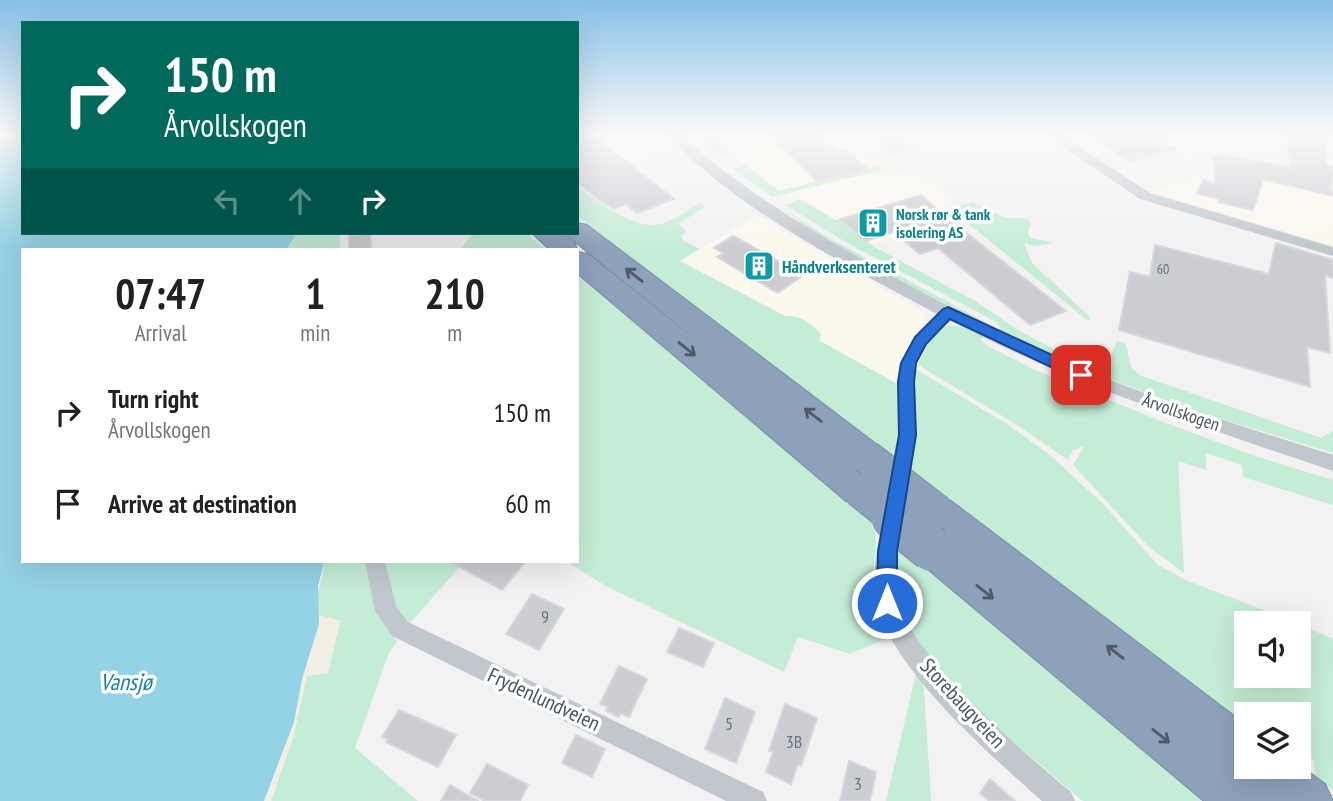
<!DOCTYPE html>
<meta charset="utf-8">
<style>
:root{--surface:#fff;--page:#f2f2f2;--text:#202124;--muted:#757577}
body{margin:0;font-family:"PT Sans Narrow",sans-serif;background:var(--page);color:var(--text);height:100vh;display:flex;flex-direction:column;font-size:26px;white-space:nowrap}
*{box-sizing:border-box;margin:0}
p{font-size:23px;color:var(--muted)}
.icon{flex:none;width:38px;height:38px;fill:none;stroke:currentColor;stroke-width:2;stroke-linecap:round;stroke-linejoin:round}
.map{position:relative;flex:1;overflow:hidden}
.side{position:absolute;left:21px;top:248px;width:558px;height:315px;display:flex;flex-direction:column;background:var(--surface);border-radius:0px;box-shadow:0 7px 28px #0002}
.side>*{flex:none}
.top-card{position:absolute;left:21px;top:21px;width:558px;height:214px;border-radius:0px;box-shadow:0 7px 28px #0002;background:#00695c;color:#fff;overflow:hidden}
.buttons{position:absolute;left:1234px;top:611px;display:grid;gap:14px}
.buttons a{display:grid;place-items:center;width:77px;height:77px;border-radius:0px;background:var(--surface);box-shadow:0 7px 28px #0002;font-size:35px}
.pin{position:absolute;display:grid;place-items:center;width:60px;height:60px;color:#fff;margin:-30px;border-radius:14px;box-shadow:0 4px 10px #0006}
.me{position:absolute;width:77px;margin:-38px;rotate:0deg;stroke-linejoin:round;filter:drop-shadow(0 0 5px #0008)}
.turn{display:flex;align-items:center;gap:24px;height:147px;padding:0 28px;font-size:32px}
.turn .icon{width:91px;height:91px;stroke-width:2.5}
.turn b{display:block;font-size:49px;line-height:60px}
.lanes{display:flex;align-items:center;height:66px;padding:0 28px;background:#0003;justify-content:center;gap:35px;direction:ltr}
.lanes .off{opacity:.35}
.eta{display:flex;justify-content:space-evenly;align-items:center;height:119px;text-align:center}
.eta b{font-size:42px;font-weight:700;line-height:49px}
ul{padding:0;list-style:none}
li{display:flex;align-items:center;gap:21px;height:91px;padding:0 28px}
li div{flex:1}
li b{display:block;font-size:26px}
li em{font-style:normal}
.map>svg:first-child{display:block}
.commercial{fill:#fbf8ed}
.green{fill:#c4edd5}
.sand{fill:#f3eee4}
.water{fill:#94d2e6}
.building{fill:#cbcdd3;stroke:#d5d7dc;stroke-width:2}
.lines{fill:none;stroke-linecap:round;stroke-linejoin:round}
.motorway-casing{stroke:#788da7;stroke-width:2}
.minor{fill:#c0c8ce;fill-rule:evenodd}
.motorway{fill:#8da1bb;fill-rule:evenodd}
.motorway-bridge-far1-casing{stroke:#788da7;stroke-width:35;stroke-linecap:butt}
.motorway-bridge-casing{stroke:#788da7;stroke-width:46;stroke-linecap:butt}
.motorway-bridge-far1{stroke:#8da1bb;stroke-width:33}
.motorway-bridge{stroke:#8da1bb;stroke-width:44}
.oneway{stroke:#515b66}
.route{fill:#276dd7;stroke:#19478c;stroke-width:2}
.labels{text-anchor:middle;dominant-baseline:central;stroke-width:7;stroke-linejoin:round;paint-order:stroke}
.number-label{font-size:14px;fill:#6a727a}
.far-culture-label{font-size:16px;font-weight:bold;fill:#0d838f;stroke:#fff;text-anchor:start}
.culture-label{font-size:18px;font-weight:bold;fill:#0d838f;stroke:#fff;text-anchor:start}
.street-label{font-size:18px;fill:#4a535d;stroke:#fff}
.near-number-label{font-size:18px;fill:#6a727a}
.near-street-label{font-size:21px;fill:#4a535d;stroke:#fff}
.near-water-label{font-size:23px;font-style:italic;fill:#1880a3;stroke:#fff}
</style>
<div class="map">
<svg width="1333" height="801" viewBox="0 0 1333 801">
<rect width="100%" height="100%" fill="#f3f1f1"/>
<!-- commercial -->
<g class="commercial">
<path d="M578 135H653L667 148 588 180 578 171Z"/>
<path d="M713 135H842L882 170 919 175 954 201 943 206 958 218 871 245 808 202 799 199 792 200 735 157Z"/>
<path d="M1149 135H1212L1219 139 1188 159Z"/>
<path d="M1290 155 1333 161V246L1152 192 1209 171 1293 188Z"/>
<path d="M757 215 923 312 926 318 898 367 896 383 820 341 791 315 786 316 680 261Z"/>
</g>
<!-- green -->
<g class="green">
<path d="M691 135H712L737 156 714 154Z"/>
<path d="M875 135H902L915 144V149L894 155 886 153 888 146 871 137Z"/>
<path d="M746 165 779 191 878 166 882 170 772 197 734 169Z"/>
<path d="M578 187C597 201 636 231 661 224 674 220 688 210 700 203L705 207 678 224 686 231 681 236 683 240 699 249 680 261 785 316C800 315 812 324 821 334L820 341 901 386V427L896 461 578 216Z"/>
<path d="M799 199 836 220 841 219 874 247 975 301 1018 330 1068 357 1063 360 999 331 1001 327 996 322 849 244 785 205Z"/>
<path d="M972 202C983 206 999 217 1010 218 1019 219 1022 215 1031 222L1028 233 1030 238 1055 243 1033 246 1024 243 1031 262 1090 317 1088 321 953 211 952 208Z"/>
<path d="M783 209 829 238 991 325 990 327 899 281 808 228Z"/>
<path d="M285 233H347L340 234V250H285L291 243 290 234Z"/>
<path d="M474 233H526L547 250H459Z"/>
<path d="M578 276 871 522C883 541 870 570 871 592 872 609 881 623 890 637L850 654 798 637 784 672 606 586 567 562H578Z"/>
<path d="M946 325 963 327 983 337 981 340 986 345 1033 369 1158 420 1261 458 1333 480V505L1243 477 1242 465 1206 453V470L1178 461 1184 573 1149 547 1073 465 1084 446 1073 450 1068 460 1019 426 918 365 927 344Z"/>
<path d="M1117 341 1126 344 1131 367 1139 375 1321 438 1333 431V453L1195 411 1109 379 1104 372Z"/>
<path d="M915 369 1007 424 1050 455 1102 503 1158 565 1188 581 1297 623H1246V676H1298L1299 624 1333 639V790L1315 776 1314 760 1299 749 1298 714H1246V724L909 470Z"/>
<path d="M895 541 1209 801H1083L980 714 917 644 894 605Z"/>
<path d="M324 562H366C372 595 378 613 397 641L388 655 355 748 418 801H271L293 738 307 675 328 673 340 621 319 615C313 597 324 580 324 562Z"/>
<path d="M382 562H464L409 624C391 606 386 587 382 562Z"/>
<path d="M916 674 922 681 924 690 931 801H886Z"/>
</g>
<!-- sand -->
<path class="sand" d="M319 615 340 621 328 673 307 676 293 738 271 801H264L294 722 301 679Z"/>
<!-- water -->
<path class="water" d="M0 135H23V233H285L295 236 286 250H23V562H324L318 586 319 624 302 679 294 722 264 801H0Z"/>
<!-- building -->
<g class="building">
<path d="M578 135H592L674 199 637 213 626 204 614 209 602 202 578 183Z"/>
<path d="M770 135H817L837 153 846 150 867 169 817 181Z"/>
<path d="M1089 135H1166V140L1153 143 1179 148 1130 161Z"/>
<path d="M1286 135H1325L1326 164 1333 166V186L1330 185 1333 196 1263 179 1253 210 1218 202 1219 199 1197 193 1203 180 1216 184 1213 155 1291 167Z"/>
<path d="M921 195 945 216 1066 311 1030 325 938 248 920 254 894 232 865 241 841 219Z"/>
<path d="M370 233 371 250H349V236Z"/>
<path d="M733 236 737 238 803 275 778 293 717 257 723 253 714 248Z"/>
<path d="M1276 243 1333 260V278L1325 275 1330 353 1307 347 1310 387 1119 330 1130 272 1150 277 1155 245 1269 274Z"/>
<path d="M451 562H525L502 590Z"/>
<path d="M532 594 564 609 539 650 506 634Z"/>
<path d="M679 628 714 643 703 667 667 652Z"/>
<path d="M619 666 647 679 629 717 620 713 619 717 606 711 608 707 600 704Z"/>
<path d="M725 698 755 712 736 763 705 749Z"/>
<path d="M785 704 817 718 801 766 798 764 791 784 766 772 773 752 769 751Z"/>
<path d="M399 710 456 735 438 767 386 742 388 739 382 737Z"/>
<path d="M576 735 605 749 592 777 562 763Z"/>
<path d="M849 761 876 772 870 801H840Z"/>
<path d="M487 764 528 785 520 801H485L470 793Z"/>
<path d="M990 779 1015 801H989L980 793Z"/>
<path d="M450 785 478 801H441Z"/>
</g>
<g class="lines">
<!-- motorway casing -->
<g class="motorway-casing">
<g id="motorway">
<path d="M578 223 587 225 880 447 885 457 880 467 867 471 858 468 872 479 877 490 872 501 859 505 846 501 578 274V250H550L532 233C550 232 573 231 578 252L588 254 734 370 569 237 566 233H578Z"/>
<path d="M938 496 951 501 1246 725V766H1298V764L1325 784 1333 801H1204L918 561 912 549 918 537 932 532 938 534 925 523 919 512 925 501Z"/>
</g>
</g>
<!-- minor -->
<g class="minor">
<path d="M668 135H681C738 187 803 226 869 263 940 303 1012 340 1087 371 1168 404 1251 429 1333 455V471C1202 427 1072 384 949 320L927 344 917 363 915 382 917 435 909 486 906 492 899 494 892 492 889 486C893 469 898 450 899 432 900 370 890 362 937 314 855 270 729 205 668 135Z"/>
<path d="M1046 135H1061L1150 193 1333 247V256L1140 199Z"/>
<path d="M893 511 900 514 903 520C899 545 892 574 898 600 909 653 1027 756 1071 792L1075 801H1042L1034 794C985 750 889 666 876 600 871 574 878 545 883 520L886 514Z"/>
<path d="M365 562H385L396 606 408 622 763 792 767 801H726L392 636 375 611Z"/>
</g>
<!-- motorway -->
<use href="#motorway" class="motorway"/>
<!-- motorway-bridge-far1 casing -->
<g class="motorway-bridge-far1-casing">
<g id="motorway-bridge-far1">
<path d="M867 457 938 512"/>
<path d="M859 490 896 520"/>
</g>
</g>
<!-- motorway-bridge casing -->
<g class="motorway-bridge-casing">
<path id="motorway-bridge" d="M894 519 932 549"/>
</g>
<!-- motorway-bridge-far1 -->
<use href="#motorway-bridge-far1" class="motorway-bridge-far1"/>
<!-- motorway-bridge -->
<use href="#motorway-bridge" class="motorway-bridge"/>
</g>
<!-- one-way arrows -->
<defs><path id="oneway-shaft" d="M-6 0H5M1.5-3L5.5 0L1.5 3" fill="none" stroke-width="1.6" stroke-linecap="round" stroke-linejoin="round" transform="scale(1.75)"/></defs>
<g class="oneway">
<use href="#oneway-shaft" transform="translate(634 275) rotate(-142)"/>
<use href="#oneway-shaft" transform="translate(687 349) rotate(39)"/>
<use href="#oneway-shaft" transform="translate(813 415) rotate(-142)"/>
<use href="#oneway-shaft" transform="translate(985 592) rotate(39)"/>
<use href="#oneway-shaft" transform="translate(1115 652) rotate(-142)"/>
<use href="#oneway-shaft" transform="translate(1161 736) rotate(39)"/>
</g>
<!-- sky -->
<linearGradient id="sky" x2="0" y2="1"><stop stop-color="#86c0e7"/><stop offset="0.54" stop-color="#faf9f9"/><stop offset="1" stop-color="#faf9f9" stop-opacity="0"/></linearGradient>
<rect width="1333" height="248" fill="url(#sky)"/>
<!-- route -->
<path class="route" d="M948 307 1087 371 1089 375 1081 380 1076 379 950 319 926 344 916 363 914 382 916 435 897 551V603L894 609 887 612 880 609 877 603 878 551 899 435 898 382 901 363 915 337 943 309Z"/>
<!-- icons -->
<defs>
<g id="building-square" transform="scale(1.575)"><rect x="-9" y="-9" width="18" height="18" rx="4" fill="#0f9aa8" stroke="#fff"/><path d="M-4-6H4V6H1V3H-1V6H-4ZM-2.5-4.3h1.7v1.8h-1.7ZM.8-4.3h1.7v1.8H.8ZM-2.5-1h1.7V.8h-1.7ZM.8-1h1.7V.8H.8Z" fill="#fff"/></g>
</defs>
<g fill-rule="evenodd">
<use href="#building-square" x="873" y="223"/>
<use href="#building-square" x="759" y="266"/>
</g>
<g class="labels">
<!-- number labels -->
<g class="number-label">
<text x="1163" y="269">60</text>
</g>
<!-- far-culture labels -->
<g class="far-culture-label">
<text x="896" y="214">Norsk rør &amp; tank<tspan x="896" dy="18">isolering AS</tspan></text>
</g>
<!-- culture labels -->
<g class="culture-label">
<text x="782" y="266">Håndverksenteret</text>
</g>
<!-- street labels -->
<g class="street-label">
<text transform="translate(1181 412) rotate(19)">Årvollskogen</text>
</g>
<!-- near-number labels -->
<g class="near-number-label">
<text x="545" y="616">9</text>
<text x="729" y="723">5</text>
<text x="794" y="741">3B</text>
<text x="858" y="783">3</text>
</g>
<!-- near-street labels -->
<g class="near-street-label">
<text transform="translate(544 699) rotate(25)">Frydenlundveien</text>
<text transform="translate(963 703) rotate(47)">Storebaugveien</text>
</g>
<!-- near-water labels -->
<g class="near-water-label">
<text x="126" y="681">Vansjø</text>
</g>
</g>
</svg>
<div class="buttons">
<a><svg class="icon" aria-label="sound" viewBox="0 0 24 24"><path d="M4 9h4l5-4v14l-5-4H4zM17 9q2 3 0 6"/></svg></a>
<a><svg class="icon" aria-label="layers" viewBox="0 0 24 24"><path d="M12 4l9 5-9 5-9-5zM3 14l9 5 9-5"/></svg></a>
</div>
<div class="pin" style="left:1081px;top:375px;background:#d93025"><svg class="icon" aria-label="arrive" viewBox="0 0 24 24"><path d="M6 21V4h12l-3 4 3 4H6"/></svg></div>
<svg class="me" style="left:887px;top:603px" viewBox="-20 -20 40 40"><circle r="17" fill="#276dd7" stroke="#fff" stroke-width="3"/><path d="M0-11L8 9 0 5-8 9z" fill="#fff"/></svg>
<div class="top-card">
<div class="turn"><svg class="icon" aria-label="right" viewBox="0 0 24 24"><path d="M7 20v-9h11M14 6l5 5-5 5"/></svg><div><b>150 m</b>Årvollskogen</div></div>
<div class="lanes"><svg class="icon off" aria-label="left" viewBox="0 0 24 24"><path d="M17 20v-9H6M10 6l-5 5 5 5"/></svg><svg class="icon off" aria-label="ahead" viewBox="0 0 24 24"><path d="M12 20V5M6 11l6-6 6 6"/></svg><svg class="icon" aria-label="right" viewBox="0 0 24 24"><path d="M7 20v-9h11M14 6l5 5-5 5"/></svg></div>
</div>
<section class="side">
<div class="eta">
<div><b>07:47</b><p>Arrival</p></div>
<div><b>1</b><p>min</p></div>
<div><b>210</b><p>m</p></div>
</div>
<ul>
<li><svg class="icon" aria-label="right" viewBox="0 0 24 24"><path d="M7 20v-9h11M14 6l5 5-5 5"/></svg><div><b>Turn right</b><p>Årvollskogen</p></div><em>150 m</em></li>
<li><svg class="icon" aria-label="arrive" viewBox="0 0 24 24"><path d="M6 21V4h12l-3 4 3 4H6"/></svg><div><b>Arrive at destination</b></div><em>60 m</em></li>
</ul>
</section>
</div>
